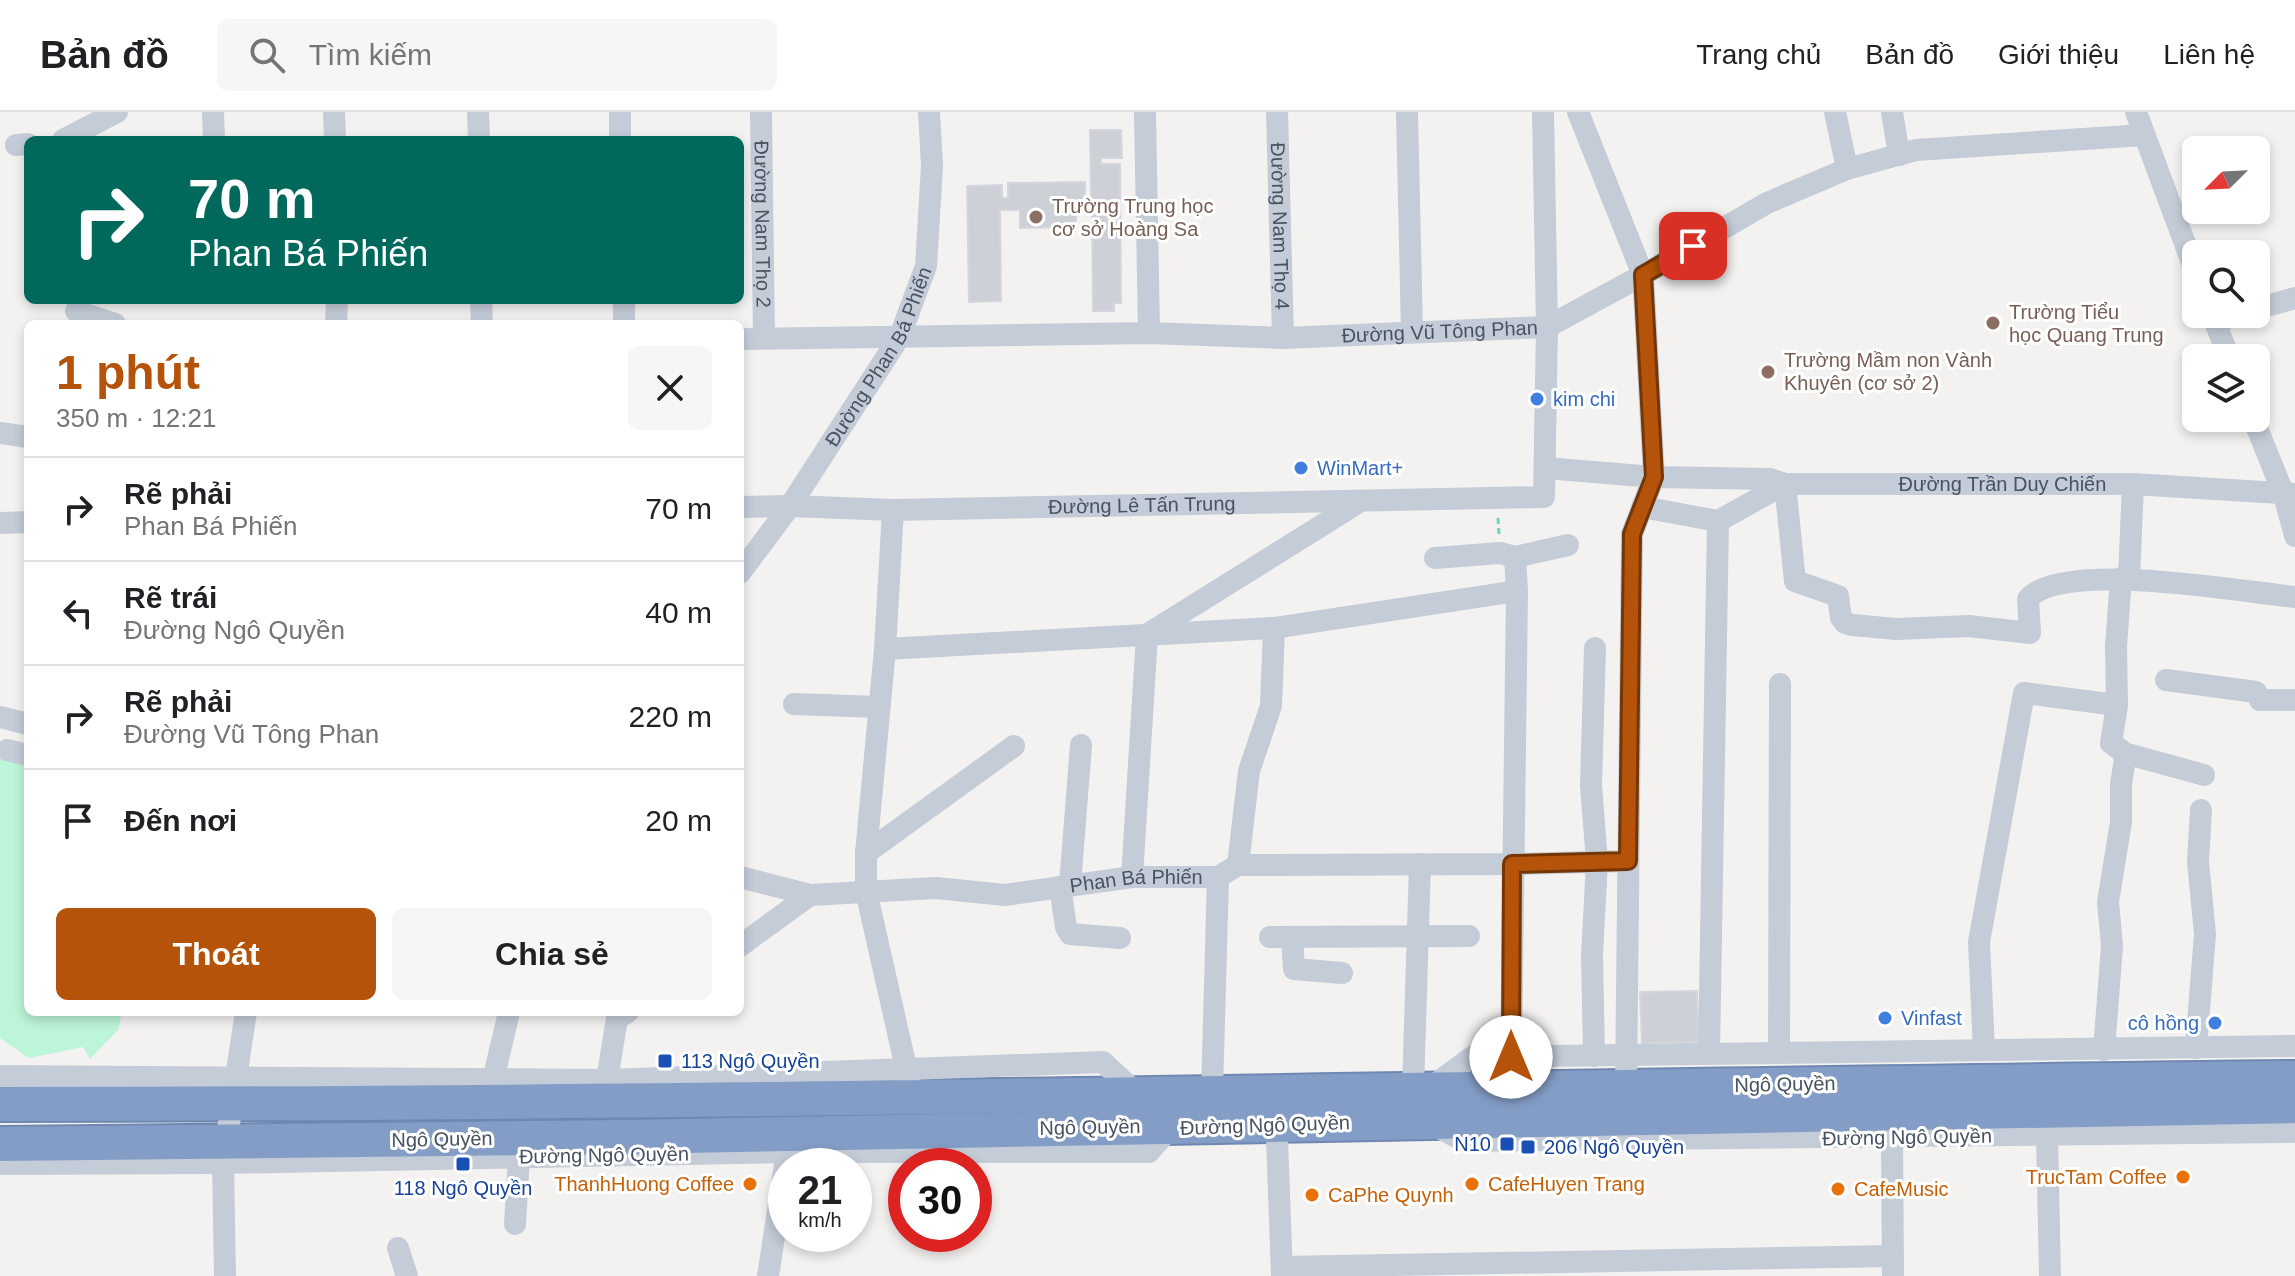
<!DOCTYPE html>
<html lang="vi">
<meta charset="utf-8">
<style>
:root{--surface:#fff;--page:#f6f6f6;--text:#202124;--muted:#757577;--line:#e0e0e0;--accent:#b45309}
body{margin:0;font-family:Helvetica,sans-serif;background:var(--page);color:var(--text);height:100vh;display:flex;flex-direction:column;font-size:30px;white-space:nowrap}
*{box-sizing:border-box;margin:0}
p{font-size:26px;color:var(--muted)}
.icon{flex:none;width:44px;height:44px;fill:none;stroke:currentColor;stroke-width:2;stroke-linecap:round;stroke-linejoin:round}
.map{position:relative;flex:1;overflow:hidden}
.sheet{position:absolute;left:24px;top:208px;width:720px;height:696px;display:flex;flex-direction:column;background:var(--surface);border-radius:12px;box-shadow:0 4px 12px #0003}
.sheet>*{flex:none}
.banner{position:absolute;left:24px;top:24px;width:720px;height:168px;border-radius:12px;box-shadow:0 4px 12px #0003;background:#00695c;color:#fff;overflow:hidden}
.needle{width:52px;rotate:246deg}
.controls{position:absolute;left:2182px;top:24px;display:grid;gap:16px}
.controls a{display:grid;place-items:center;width:88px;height:88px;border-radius:12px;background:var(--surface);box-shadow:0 4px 12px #0003;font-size:40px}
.speed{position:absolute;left:768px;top:1036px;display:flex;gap:16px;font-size:40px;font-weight:700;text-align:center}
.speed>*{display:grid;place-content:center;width:104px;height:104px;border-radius:50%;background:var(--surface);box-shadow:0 4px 12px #0003;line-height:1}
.speed small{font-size:20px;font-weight:400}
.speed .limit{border:12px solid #d22;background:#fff;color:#111}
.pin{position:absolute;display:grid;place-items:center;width:68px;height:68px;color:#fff;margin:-34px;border-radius:16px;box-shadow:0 4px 12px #0006}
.me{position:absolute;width:88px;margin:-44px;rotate:0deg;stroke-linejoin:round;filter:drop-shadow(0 0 6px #0008)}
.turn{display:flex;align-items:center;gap:28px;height:168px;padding:0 32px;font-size:36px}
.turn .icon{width:104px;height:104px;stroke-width:2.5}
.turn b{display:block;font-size:56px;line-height:68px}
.round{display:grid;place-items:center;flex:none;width:84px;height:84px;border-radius:12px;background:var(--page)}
.head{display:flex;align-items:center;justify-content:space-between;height:136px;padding:0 32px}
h1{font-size:48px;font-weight:600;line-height:60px;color:var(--accent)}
.cta{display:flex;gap:16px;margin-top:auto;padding:16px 32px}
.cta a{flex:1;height:92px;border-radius:12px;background:var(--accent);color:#fff;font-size:32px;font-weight:600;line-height:92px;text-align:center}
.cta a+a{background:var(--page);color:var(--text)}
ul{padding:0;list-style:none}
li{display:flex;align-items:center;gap:24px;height:104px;padding:0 32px;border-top:2px solid var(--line)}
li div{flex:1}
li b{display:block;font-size:30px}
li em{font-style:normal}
header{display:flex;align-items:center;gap:48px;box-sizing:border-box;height:112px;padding:0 40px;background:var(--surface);border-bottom:2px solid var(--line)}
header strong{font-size:38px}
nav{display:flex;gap:44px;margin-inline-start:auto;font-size:28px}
.search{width:560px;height:72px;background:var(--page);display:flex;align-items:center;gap:20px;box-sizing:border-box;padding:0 28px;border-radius:12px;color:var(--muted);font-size:30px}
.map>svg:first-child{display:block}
.green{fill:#bcf5d8}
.building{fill:#cdd0d7;stroke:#d5d6dd;stroke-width:2}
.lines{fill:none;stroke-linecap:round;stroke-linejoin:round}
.highway-casing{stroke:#6f88b2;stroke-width:38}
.path{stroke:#6fd8af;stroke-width:3;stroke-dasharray:6 4;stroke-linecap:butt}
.minor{stroke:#c4ccd8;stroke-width:22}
.highway{stroke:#849dc6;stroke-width:34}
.route-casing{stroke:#753606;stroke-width:20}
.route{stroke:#b45309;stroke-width:14}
.education-dot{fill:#8d6e63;stroke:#fff;stroke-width:3}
.shop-dot{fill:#3f7fe0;stroke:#fff;stroke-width:3}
.transit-dot{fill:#1a4fb4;stroke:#fff;stroke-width:3}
.food-dot{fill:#e8710a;stroke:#fff;stroke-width:3}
.labels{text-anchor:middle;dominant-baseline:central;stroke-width:6;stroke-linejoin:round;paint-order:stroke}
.education-label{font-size:20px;fill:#785e54;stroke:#fff;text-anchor:start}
.street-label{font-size:20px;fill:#475262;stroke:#fff}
.shop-label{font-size:20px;fill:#366cbe;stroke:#fff;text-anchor:start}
.transit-label{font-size:20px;fill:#164399;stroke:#fff;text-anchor:start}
.food-label{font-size:20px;fill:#c56008;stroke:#fff;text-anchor:start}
</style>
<header>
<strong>Bản đồ</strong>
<div class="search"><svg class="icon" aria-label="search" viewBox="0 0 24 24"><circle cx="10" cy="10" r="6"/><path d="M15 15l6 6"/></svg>Tìm kiếm</div>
<nav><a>Trang chủ</a><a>Bản đồ</a><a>Giới thiệu</a><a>Liên hệ</a></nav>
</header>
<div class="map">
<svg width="2295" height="1164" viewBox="0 0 2295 1164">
<rect width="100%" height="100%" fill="#f4f2f1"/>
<!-- green -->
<path class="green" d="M0 641 28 648V900H122L118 918 90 947 83 935 29 946 0 926Z"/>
<!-- building -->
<g class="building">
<path d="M1090 18H1121L1122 46H1101V52H1120L1121 191H1114V199H1093L1092 97H1076V115L1020 116V98H1000L1001 189 969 190 967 74 1002 73V86H1008V71L1085 70V86H1091Z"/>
<path d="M1697 879 1699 930 1642 931 1640 880Z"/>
</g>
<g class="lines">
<!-- highway casing -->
<g class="highway-casing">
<g id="highway">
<path d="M0 992C765 992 1530 974 2295 966"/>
<path d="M0 1032 629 1025 2295 994"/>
</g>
</g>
<!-- path -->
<path class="path" d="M1498 406 1499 423"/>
<!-- minor -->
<g class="minor">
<path d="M213 0 214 28"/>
<path d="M334 0 335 28"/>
<path d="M478 0 479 28"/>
<path d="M620 0V28"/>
<path id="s1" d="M761 0 764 226"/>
<path d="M1145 0 1149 221"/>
<path id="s2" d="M1277 0 1283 226"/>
<path d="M1407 0 1412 220"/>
<path d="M1578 0 1643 163 1654 365 1632 422 1626 973"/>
<path d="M1835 0 1847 57"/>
<path d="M1892 0 1899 43"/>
<path d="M2136 0 2196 161"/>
<path d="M63 28 117 0"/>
<path d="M16 33 28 32"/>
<path d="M481 188 482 212"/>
<path d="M624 188V212"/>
<path d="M2256 197 2295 186"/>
<path d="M76 199 115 212"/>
<path d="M2212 202 2229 246"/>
<path d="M2215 210 2240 202"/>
<path d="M336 212 337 188"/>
<path id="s3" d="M740 227 1149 221 1283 226 1547 215 1643 163 1767 91 1847 57 1916 38 2144 23"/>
<path d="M2253 306 2284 383 2295 424"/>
<path d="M0 321 28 325"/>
<path d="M1545 356 1654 365 1770 367 1785 372 1795 469 1838 484 1841 506 1845 511 1853 513 1896 517 1969 514 2030 521 2028 487C2062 447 2243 480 2295 485"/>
<path id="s4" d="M740 395 790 394 893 398 1544 385 1547 215 1543 0"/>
<path d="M1642 395 1718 409"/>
<path d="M893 398 885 537 866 741V779L909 969"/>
<path id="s5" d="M1718 409 1785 372H2133L2295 382"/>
<path d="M0 411 28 410"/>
<path d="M1515 445 1568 433"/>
<path d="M1435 446 1500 441 1515 445"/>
<path id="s6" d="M740 461 790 394 900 224 926 154 932 54 929 0"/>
<path d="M2129 467 2133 372"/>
<path d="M1151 520 1356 392"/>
<path d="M885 537 1274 516 1517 479"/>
<path d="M2166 568 2256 580 2260 588H2295"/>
<path d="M794 592 878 595"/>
<path d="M0 605 28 612"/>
<path d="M7 638 28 643"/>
<path d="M2124 641 2204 663"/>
<path d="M866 741 1014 634"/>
<path d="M1238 753 1249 659 1271 594 1274 516"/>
<path id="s7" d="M740 765 810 783 936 776 1005 783 1132 765H1218L1238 753 1512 752 1628 749"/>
<path d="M1132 765 1147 523"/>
<path d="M1070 773 1081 633"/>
<path d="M1060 775 1066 815 1070 822 1120 826"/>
<path d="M1270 825 1469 824"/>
<path d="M1292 825 1294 857 1342 861"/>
<path d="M740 834 810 783"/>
<path d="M2196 936 2205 822 2198 750 2201 698"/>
<path d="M1984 938 1979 830 2024 581 2117 593"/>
<path d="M2104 938 2112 834 2108 790 2121 710V672L2125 647 2122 639 2111 631 2117 593 2116 534 2121 466"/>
<path d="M1779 940 1780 572"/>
<path d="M1709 942 1718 409"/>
<path d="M1594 944 1592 843 1597 750 1591 673 1595 536"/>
<path d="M1511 945 1517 479 1515 445"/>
<path d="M0 964 607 968 1103 950 1136 981"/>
<path d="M607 968 617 906 628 900"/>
<path d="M1430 976 1472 945 2295 934"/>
<path d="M491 977 509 900"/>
<path d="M1413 977 1420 752"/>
<path d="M1212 980 1218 765"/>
<path d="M1276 1000 1282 1164"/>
<path d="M1434 1013 1464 1029 2295 1020"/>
<path d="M2047 1023 2050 1164"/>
<path d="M1892 1025 1893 1164"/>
<path d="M0 1052 223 1051 787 1040H1149L1172 1014"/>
<path d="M515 1112 519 1045"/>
<path d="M398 1136 407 1164"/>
<path d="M1282 1155 1893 1144"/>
<path d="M225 1164 223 1051 246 900"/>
<path d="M768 1164 787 1040"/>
</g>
<!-- highway -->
<use href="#highway" class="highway"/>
</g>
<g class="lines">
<!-- route casing -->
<g class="route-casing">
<path id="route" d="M1511 945 1512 752 1628 749 1632 422 1654 365 1643 163 1693 134"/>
</g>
<!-- route -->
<use href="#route" class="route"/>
</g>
<!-- markers -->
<g class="education-dot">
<circle cx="1036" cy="105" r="8"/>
<circle cx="1993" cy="211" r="8"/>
<circle cx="1768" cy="260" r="8"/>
</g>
<g class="shop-dot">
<circle cx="1537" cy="287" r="8"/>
<circle cx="1301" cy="356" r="8"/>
<circle cx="1885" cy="906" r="8"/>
<circle cx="2215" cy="911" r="8"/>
</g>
<g class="transit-dot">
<rect x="657" y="941" width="16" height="16" rx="4"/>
<rect x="1499" y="1024" width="16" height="16" rx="4"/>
<rect x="1520" y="1027" width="16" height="16" rx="4"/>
<rect x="455" y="1044" width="16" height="16" rx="4"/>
</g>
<g class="food-dot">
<circle cx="2183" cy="1065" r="8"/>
<circle cx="750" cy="1072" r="8"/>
<circle cx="1472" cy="1072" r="8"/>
<circle cx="1838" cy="1077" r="8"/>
<circle cx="1312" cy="1083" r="8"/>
</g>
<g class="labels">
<!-- education labels -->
<g class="education-label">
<text x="1052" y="94">Trường Trung học<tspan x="1052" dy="23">cơ sở Hoàng Sa</tspan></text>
<text x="2009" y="200">Trường Tiểu<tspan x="2009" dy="23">học Quang Trung</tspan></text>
<text x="1784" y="248">Trường Mầm non Vành<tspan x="1784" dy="23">Khuyên (cơ sở 2)</tspan></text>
</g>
<!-- street labels -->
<g class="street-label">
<text stroke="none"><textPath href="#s1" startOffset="112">Đường Nam Thọ 2</textPath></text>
<text stroke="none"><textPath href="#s2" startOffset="114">Đường Nam Thọ 4</textPath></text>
<text stroke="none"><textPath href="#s3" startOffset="700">Đường Vũ Tông Phan</textPath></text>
<text stroke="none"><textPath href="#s6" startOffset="258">Đường Phan Bá Phiến</textPath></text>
<text stroke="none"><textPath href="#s5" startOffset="294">Đường Trần Duy Chiến</textPath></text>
<text stroke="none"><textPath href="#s4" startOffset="402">Đường Lê Tấn Trung</textPath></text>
<text stroke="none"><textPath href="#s7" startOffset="400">Phan Bá Phiến</textPath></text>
<text transform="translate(1785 972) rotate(-1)">Ngô Quyền</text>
<text transform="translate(1265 1013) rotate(-2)">Đường Ngô Quyền</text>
<text transform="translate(1090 1015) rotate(-1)">Ngô Quyền</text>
<text transform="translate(1907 1025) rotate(-1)">Đường Ngô Quyền</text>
<text transform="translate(442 1027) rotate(-1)">Ngô Quyền</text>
<text transform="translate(604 1043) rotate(-1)">Đường Ngô Quyền</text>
</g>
<!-- shop labels -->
<g class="shop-label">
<text x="1553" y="287">kim chi</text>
<text x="1317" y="356">WinMart+</text>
<text x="1901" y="906">Vinfast</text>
<text x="2199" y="911" text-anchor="end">cô hồng</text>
</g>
<!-- transit labels -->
<g class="transit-label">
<text x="681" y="949">113 Ngô Quyền</text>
<text x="1491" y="1032" text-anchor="end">N10</text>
<text x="1544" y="1035">206 Ngô Quyền</text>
<text x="463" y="1076" text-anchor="middle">118 Ngô Quyền</text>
</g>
<!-- food labels -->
<g class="food-label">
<text x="2167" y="1065" text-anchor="end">TrucTam Coffee</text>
<text x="734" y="1072" text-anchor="end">ThanhHuong Coffee</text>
<text x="1488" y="1072">CafeHuyen Trang</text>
<text x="1854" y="1077">CafeMusic</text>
<text x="1328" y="1083">CaPhe Quynh</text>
</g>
</g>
</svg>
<div class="controls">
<a><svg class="needle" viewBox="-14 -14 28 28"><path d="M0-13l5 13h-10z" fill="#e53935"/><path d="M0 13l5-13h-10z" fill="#757577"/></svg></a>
<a><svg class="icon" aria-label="search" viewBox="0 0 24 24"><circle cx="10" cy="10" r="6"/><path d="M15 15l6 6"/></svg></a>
<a><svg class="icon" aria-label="layers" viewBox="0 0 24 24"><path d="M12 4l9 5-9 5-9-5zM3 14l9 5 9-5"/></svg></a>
</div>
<div class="speed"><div>21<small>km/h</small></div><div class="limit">30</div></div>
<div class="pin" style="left:1693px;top:134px;background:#d93025"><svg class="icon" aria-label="arrive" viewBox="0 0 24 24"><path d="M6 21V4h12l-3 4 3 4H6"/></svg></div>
<svg class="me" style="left:1511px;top:945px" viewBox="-20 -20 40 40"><circle r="19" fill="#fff"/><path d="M0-13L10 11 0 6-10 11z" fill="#b45309"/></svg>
<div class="banner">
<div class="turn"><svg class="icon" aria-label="right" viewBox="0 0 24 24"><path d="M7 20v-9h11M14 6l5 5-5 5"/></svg><div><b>70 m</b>Phan Bá Phiến</div></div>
</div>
<section class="sheet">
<div class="head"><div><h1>1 phút</h1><p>350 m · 12:21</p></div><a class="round"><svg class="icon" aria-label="close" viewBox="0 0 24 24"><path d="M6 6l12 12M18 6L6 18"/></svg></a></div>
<ul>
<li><svg class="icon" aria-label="right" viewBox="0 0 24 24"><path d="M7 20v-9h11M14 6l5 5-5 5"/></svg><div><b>Rẽ phải</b><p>Phan Bá Phiến</p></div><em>70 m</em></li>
<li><svg class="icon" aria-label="left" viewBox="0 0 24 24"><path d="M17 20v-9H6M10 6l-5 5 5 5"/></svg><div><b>Rẽ trái</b><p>Đường Ngô Quyền</p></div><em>40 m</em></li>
<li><svg class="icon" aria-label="right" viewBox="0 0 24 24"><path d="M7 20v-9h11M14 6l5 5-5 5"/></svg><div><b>Rẽ phải</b><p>Đường Vũ Tông Phan</p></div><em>220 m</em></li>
<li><svg class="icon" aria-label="arrive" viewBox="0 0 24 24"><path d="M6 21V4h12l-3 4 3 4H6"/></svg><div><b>Đến nơi</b></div><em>20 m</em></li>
</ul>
<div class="cta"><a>Thoát</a><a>Chia sẻ</a></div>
</section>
</div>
